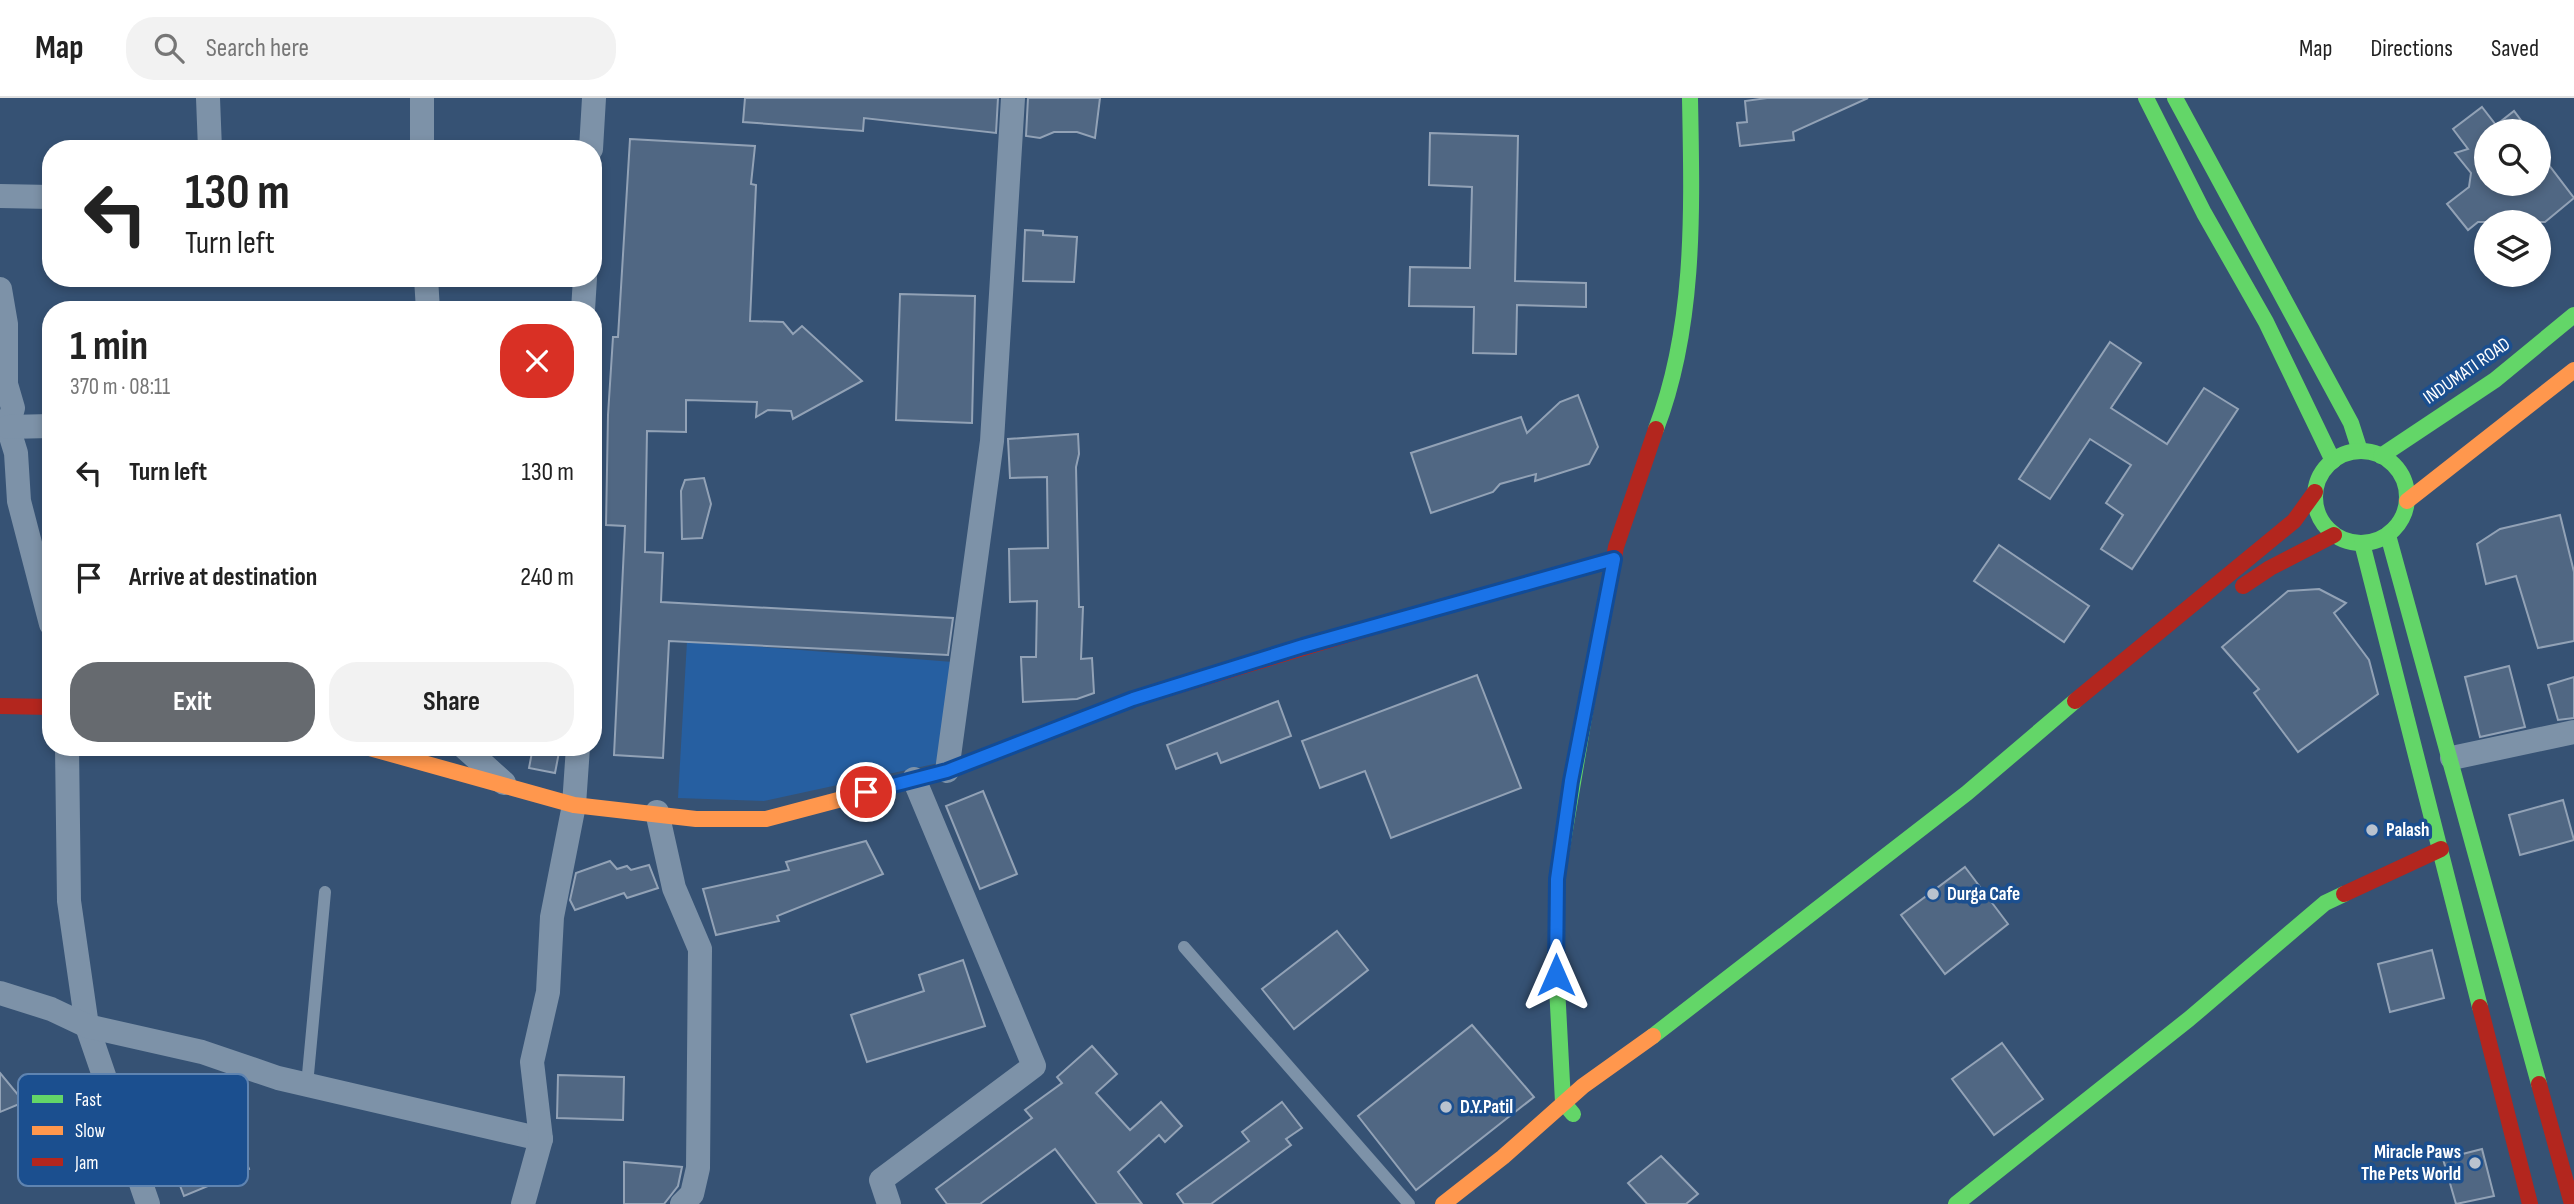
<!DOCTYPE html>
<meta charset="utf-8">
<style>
:root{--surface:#fff;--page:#f2f2f2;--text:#222;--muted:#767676;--line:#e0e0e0;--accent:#666a6f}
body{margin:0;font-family:"Sofia Sans Condensed",sans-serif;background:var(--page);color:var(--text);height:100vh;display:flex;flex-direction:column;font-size:26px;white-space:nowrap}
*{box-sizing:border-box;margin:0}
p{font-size:23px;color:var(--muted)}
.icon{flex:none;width:38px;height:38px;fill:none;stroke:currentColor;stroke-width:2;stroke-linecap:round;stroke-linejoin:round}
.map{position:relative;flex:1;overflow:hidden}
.sheet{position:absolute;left:42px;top:203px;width:560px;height:455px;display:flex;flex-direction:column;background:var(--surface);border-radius:28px;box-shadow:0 4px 10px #0003}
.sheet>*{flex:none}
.banner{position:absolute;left:42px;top:42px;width:560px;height:147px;border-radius:28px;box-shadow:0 4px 10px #0003;background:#fff;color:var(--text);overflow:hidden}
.buttons{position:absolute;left:2474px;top:21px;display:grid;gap:14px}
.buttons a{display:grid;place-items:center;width:77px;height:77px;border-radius:50%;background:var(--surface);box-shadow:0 4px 10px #0003;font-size:35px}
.pin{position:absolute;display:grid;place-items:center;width:60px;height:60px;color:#fff;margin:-30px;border:4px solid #fff;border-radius:50%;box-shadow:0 2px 7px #0007}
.me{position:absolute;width:77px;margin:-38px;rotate:0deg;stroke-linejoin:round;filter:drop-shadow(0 0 5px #0008)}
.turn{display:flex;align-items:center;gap:24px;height:147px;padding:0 28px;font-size:32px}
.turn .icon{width:91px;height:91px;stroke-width:2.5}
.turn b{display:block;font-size:49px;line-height:60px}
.round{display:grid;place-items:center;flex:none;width:74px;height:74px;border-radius:28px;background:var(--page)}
.summary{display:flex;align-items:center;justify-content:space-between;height:119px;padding:0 28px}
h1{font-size:42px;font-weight:700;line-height:52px}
.action{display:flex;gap:14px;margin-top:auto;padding:14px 28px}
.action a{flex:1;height:80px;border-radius:28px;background:var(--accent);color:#fff;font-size:28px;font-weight:700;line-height:80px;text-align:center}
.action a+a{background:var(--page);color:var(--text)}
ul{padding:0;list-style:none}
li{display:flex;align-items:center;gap:21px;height:105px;padding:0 28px}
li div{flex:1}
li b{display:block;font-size:26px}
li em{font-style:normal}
header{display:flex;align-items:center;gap:42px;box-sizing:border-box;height:98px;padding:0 35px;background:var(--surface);border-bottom:2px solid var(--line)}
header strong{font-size:33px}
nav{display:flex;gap:38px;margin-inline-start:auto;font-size:24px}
.search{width:490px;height:63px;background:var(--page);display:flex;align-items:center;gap:18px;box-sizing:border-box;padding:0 24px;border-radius:28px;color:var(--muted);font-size:26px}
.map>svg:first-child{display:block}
.green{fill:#265fa1}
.building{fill:#506783;stroke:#92a2b6;stroke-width:2}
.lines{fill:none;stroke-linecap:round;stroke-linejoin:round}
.lane{stroke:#7d92a8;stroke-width:12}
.street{stroke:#7d92a8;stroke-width:24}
.fast{stroke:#63d668;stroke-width:16}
.slow{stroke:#ff974d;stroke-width:16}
.jam{stroke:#b3261e;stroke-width:16}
.route-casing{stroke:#114b97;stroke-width:18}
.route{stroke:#1a73e8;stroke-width:12}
.poi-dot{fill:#b9c2ce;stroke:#1b4f8f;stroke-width:2.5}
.labels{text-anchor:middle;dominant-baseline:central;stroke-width:7;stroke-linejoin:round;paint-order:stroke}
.street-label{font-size:19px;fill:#fff;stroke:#1b4f8f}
.poi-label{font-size:19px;font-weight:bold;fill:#fff;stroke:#1b4f8f;text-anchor:start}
.key{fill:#1b4f8f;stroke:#5f84b1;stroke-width:2}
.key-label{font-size:19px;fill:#fff}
</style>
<header>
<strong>Map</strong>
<div class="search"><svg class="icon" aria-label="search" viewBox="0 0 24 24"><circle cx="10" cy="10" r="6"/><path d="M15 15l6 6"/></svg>Search here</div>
<nav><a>Map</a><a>Directions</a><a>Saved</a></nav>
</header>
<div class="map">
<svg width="2574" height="1106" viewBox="0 0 2574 1106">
<rect width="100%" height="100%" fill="#365274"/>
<!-- green -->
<path class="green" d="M687 543 953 564 948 663 764 703 678 700Z"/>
<!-- building -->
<g class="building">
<path d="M745 0H998L996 35 864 20 863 33 743 24Z"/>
<path d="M1028 0H1100L1095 40 1077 34H1054L1040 40 1026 38Z"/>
<path d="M1767 0H1868L1793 34 1794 42 1740 48 1737 25 1747 24 1745 3Z"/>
<path d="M2482 9 2496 27 2514 13 2529 33H2487V86H2539V54L2574 100 2545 124H2478L2468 132 2447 106 2469 89 2471 75 2455 55 2468 51 2453 31Z"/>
<path d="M1430 35 1518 38 1515 183 1586 185V209L1517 207 1516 256 1473 255 1474 209 1409 208 1410 169 1470 170 1472 89 1429 87Z"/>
<path d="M630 41 755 48 751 86 756 87 750 223 783 224 793 236 802 228 862 283 793 321 791 313 768 312 756 319 757 304 686 302V334L647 333 645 454 663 455 661 504 953 520 948 557 669 543 663 660 614 657 625 428 606 427 608 317 613 239H618Z"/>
<path d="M1025 132 1043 133V137L1077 139 1074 184 1023 183Z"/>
<path d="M900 196 975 198 972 325 896 322Z"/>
<path d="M2110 244 2141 265 2111 310 2167 346 2204 290 2238 311 2132 471 2101 451 2123 417 2106 405 2131 367 2090 341 2050 401 2019 381Z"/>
<path d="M1578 297 1598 349 1589 366 1535 383 1536 376 1500 386 1493 394 1431 415 1411 355 1521 319 1527 335 1560 304Z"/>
<path d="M1078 336 1079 356 1076 369 1079 509H1083L1081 561 1092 560 1094 595 1077 601 1023 604 1021 559H1036L1037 503 1010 504 1009 451 1048 450 1047 379 1010 380 1008 341Z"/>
<path d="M704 380 711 406 702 440 682 441 681 393 685 382Z"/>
<path d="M2560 417 2574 474V543L2538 550 2516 478 2486 486 2477 446 2500 431Z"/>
<path d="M1999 447 2089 508 2064 544 1974 483Z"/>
<path d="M2319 491 2346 505 2334 515 2369 562 2378 596 2298 654 2254 595 2259 591 2222 549 2288 493Z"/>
<path d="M2509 568 2525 629 2480 639 2465 579Z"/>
<path d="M1477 577 1521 690 1391 740 1365 673 1320 690 1302 643Z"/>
<path d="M2574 579V620L2558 622 2548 587Z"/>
<path d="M1278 603 1291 638 1221 665 1217 655 1176 671 1167 647Z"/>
<path d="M533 649H560L555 675 529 670Z"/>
<path d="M983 693 1017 776 980 791 946 708Z"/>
<path d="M2563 702 2574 742 2520 757 2509 717Z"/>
<path d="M866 743 883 776 777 818 779 823 716 837 703 791 789 772 786 764Z"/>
<path d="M610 763 617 771 627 768 631 772 649 767 658 790 627 800 624 795 575 812 570 802 576 775Z"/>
<path d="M1965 769 2008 826 1945 876 1901 817Z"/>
<path d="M1337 833 1368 872 1294 931 1262 891Z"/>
<path d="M2432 852 2444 900 2390 914 2378 866Z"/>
<path d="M963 862 985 928 867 964 851 917 924 893 919 877Z"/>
<path d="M1472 927 1534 999 1416 1092 1358 1018Z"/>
<path d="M2002 945 2043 1001 1994 1037 1952 981Z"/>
<path d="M1092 948 1117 976 1096 995 1130 1032 1161 1004 1182 1028 1165 1044 1159 1037 1118 1074 1142 1106H1097L1055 1051 980 1106H947L936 1091 1032 1020 1025 1012 1062 985 1057 979Z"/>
<path d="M0 975 24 1004 0 1014Z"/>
<path d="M558 977 624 979 623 1022 557 1020Z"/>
<path d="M1282 1004 1302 1030 1286 1041 1291 1047 1211 1106H1184L1177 1096 1249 1043 1242 1034Z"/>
<path d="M227 1015 249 1071 184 1098 162 1041Z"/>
<path d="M2482 1051 2494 1098 2456 1106 2443 1061Z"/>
<path d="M1661 1058 1698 1096 1686 1106H1647L1628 1085Z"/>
<path d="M624 1064 682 1069 678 1088 664 1106H624Z"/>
</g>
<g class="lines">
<!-- lane -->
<g class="lane">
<path d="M1184 849 1409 1106"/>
<path d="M307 987 325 794"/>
</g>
<!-- street -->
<g class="street">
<path d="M208 0 210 51"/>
<path d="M422 0V51"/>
<path d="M591 51 594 0"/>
<path d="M0 98 51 99"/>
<path d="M426 180 428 212"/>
<path d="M0 191 6 226V286L13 310 8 329 16 355 19 403 51 526"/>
<path d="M583 212 585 180"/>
<path d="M8 329 51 328"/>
<path d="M67 649 69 803 87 928 148 1106"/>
<path d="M464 649 504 685"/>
<path d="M2452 660 2574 634"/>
<path d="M947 673 992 343 1013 0"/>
<path d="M657 714 674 790 700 851 698 1070 692 1096 682 1106"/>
<path d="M0 895 51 911 87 928 202 954 278 980 541 1041"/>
<path d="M523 1106 541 1041 532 964 548 894 552 819 574 707 578 649"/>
<path d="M889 1106 881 1082 1034 968 914 681"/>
</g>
<!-- fast -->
<g class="fast">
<path d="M2146 0 2204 115 2266 224 2333 363"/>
<path d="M2175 0 2351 325 2360 353"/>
<path d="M1656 331C1696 227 1692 110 1690 0"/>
<circle cx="2361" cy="399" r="46"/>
<path d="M2381 358 2495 282 2574 217"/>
<path d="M2388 437 2539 986"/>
<path d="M2362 445 2480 909"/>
<path d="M1400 521 1614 461"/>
<path d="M1653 938 1967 695 2075 603"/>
<path d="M1573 1016 1563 1004 1556 869 1557 779 1589 590"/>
<path d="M1956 1106 2189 921 2325 805 2344 796"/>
</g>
<!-- slow -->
<g class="slow">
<path d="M2407 403 2574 272"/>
<path d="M366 649 574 707 696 721H766L857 697"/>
<path d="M1443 1106 1503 1059 1583 988 1653 938"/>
</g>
<!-- jam -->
<g class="jam">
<path d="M2243 488 2270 470 2334 437"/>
<path d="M1589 590 1616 449 1656 331"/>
<path d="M2075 603 2294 423 2315 394"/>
<path d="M0 608 51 609"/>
<path d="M857 697 947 673 1133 601 1400 521"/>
<path d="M2344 796 2441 751"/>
<path d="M2480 909 2530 1106"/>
<path d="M2539 986 2572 1106"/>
</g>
</g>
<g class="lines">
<!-- route casing -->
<g class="route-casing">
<path id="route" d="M866 694 947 673 1133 601 1303 548 1614 461 1571 683 1557 781 1556 877"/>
</g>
<!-- route -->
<use href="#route" class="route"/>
</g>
<!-- markers -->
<g class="poi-dot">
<circle cx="2372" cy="732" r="7"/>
<circle cx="1933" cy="796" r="7"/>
<circle cx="1446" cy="1009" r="7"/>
<circle cx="2475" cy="1065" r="7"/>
</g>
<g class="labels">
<!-- street labels -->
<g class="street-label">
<text transform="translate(2467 273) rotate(-35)">INDUMATI ROAD</text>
</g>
<!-- poi labels -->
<g class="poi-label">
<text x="2386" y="732">Palash</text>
<text x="1947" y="796">Durga Cafe</text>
<text x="1460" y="1009">D.Y.Patil</text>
<text x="2461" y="1054" text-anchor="end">Miracle Paws<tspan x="2461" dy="22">The Pets World</tspan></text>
</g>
</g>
<!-- legend -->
<rect x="18" y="976" width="230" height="112" rx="10" class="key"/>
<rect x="32" y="997" width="31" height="8" fill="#63d668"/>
<rect x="32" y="1028" width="31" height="9" fill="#ff974d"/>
<rect x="32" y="1060" width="31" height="8" fill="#b3261e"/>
<g class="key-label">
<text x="75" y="1008">Fast</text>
<text x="75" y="1039">Slow</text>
<text x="75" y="1071">Jam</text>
</g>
</svg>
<div class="buttons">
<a><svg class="icon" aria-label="search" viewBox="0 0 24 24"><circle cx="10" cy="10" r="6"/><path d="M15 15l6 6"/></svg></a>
<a><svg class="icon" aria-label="layers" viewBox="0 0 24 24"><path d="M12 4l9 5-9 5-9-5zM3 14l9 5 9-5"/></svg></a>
</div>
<div class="pin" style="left:866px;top:694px;background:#d93025"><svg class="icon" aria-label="arrive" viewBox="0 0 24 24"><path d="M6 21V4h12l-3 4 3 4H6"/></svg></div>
<svg class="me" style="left:1556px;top:877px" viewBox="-20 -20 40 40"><path d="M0-17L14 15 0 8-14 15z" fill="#1a73e8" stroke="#fff" stroke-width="4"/></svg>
<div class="banner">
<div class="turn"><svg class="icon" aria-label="left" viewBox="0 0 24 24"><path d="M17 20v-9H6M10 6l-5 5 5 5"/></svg><div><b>130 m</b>Turn left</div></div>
</div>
<section class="sheet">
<div class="summary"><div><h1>1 min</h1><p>370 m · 08:11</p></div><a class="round" style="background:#d93025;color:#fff"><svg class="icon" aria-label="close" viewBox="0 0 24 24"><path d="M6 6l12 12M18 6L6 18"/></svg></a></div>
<ul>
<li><svg class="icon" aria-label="left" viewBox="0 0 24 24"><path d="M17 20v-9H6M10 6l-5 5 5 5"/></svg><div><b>Turn left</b></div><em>130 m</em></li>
<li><svg class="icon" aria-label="arrive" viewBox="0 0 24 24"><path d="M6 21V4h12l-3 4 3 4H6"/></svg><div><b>Arrive at destination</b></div><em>240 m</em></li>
</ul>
<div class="action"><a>Exit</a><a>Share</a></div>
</section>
</div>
